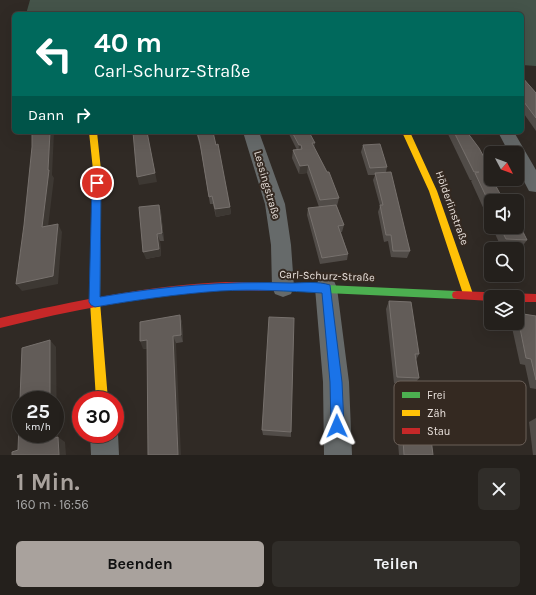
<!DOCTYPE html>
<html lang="de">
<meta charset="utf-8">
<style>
:root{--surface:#24201c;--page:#302d29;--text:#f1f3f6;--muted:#a3a3a3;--line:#413e3b;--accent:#a9a29d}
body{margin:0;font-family:Karla,sans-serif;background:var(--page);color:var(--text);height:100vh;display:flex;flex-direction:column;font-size:15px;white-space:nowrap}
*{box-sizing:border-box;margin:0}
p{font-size:13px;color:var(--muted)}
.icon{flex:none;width:22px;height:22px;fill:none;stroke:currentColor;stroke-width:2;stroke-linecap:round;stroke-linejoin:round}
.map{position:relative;height:455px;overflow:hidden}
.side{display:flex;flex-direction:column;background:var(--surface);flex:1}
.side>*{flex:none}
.hud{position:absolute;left:12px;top:12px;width:512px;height:122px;border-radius:6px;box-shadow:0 4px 16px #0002,0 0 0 1px var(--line);background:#00695c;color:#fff;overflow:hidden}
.needle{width:26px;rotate:131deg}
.buttons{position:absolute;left:484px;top:146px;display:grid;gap:8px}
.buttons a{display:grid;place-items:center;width:40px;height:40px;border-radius:6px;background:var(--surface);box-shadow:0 4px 16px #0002,0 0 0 1px var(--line);font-size:20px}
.speed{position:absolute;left:12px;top:391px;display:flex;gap:8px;font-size:20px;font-weight:700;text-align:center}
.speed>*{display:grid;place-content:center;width:52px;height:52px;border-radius:50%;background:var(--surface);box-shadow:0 4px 16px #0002,0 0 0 1px var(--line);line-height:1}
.speed small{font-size:10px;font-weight:400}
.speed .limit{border:6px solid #d22;background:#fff;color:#111}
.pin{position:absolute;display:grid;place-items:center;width:34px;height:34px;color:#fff;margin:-17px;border:2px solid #fff;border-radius:50%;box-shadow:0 1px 4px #0007}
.me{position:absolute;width:44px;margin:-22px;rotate:359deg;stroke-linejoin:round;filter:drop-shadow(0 0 3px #0008)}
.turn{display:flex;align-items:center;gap:14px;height:84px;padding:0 16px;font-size:18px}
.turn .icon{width:52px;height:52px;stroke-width:2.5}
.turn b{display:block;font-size:28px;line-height:34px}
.then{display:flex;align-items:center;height:38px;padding:0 16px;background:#0003;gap:8px;font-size:15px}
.round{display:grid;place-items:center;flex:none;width:42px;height:42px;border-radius:6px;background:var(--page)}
.summary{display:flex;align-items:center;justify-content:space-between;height:68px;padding:0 16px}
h1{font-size:24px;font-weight:700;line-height:30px;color:var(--accent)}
.primary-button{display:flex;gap:8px;margin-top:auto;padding:8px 16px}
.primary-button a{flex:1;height:46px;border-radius:6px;background:var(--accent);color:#111;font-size:16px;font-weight:700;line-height:46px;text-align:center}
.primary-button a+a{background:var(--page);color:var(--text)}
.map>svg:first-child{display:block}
.green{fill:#45544a}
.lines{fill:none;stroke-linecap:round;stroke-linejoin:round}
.street{fill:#666a6a;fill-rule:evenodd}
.fast{fill:#4caf50;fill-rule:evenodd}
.slow{fill:#ffc107;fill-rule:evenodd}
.jam{fill:#c62828;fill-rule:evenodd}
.wall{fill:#514c48}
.shaded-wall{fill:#3d3833}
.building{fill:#625c58;stroke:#77716d}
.route{fill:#1a73e8;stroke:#114b97}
.labels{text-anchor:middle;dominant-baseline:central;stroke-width:4;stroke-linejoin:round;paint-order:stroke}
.street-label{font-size:11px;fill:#eae2dd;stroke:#342921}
.key{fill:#342921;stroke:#6b6059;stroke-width:1}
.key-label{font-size:11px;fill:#eae2dd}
</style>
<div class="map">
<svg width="536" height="455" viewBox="0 0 536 455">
<rect width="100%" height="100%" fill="#302a25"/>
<!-- green -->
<path class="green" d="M30 0H536V66L522 65V14H26Z"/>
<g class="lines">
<!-- street -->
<g class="street">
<path d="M243 132H259L285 204 291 245 294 287 291 294 283 297 275 294 272 287 271 245 265 204Z"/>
<path d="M498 132H514L536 170V192L529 191 517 168V153H509Z"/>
<path d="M326 278 334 281 337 288 349 382 352 455H324L323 382 315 288 318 281Z"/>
<path d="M115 427 118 434 119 455H91L90 434H115Z"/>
</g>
<!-- fast -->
<path class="fast" d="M282 283 457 291 461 292 462 295 461 298 457 299 282 291 278 290 277 287 278 284Z"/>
<!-- slow -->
<g class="slow">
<path d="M89 132H97L101 170 100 302 108 400H96L90 302 93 170Z"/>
<path d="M402 132H410L437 191 473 294 472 297 468 298 464 297 463 294 429 191Z"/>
</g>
<!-- jam -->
<g class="jam">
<path d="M226 282 282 283 286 284 287 287 286 290 282 291C261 291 239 290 218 291 144 296 72 310 0 328V318C74 301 150 285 226 282Z"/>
<path d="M457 291 536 294V302H517V297H491V301L457 299 453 298 452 295 453 292Z"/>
</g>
</g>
<!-- wall -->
<g class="wall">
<path d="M522 77 536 93V131L522 111Z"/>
<path d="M196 132H213L230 207 231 214 216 217 213 204H210L201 150Z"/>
<path d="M288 132H309L315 143 314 148 339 198 337 206 344 225 342 232H341L348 254 347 260 320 264 307 215 308 208 319 207 307 173 299 174 292 158 293 150H297Z"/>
<path d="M447 132H467L491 170 490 174 491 201V225L471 181 472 180H470Z"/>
<path d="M363 145 387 167 386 172 410 251 407 258 391 257 388 241 384 242 378 212 380 206 373 180 375 175H368L361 152Z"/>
<path d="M159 205 161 212 164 241H160L161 256 146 259Z"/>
<path d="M492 227H517L527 240 521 248 501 247Z"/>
<path d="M389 301 419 354 416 360 419 378 414 385 394 383 386 309Z"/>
<path d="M517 313 536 316V389L530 388 525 365 520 364 511 323H517Z"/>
<path d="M180 315 182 323 183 342 143 349Z"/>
<path d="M401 411 433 455H399L396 417Z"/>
<path d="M536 418V455H533L529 422Z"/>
<path d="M262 430 291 432V437L263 435Z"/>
</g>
<!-- shaded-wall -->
<g class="shaded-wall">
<path d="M50 132H54L52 175 54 178 47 235 42 227 48 170Z"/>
<path d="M147 132 157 182 139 185 137 177Z"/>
<path d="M312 143H315L314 150Z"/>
<path d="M299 145H301L300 152 298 153Z"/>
<path d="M308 165 307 173 299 174 300 166Z"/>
<path d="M159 205 161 212 164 241 162 233Z"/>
<path d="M230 207 231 214 216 217 215 209Z"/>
<path d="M58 224 62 232 58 284 22 291 16 284Z"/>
<path d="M157 234 160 241 161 256 146 259 143 252Z"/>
<path d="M180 315 182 323 183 342 181 335Z"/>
<path d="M173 336 176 343 181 455H178Z"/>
<path d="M50 340 56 347 57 444 50 439V434H55V400H50Z"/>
<path d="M147 340 151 347 143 349 140 341Z"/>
<path d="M58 437 65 442 66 455H59Z"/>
</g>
<!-- building -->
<g class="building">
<path d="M522 77 536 93V118L524 102H522Z"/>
<path d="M32 132H50L48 170H49L42 227 58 224 53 276 16 284 24 225 32 147Z"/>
<path d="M133 132H147L155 173 137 177Z"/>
<path d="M197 132H213L216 145 218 144 230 207 215 209 212 196 209 197 200 143Z"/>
<path d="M292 132H309L315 143H312L327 172H329L339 198 320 200 308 165 300 166 293 150 302 149 301 145H299Z"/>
<path d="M454 132H467L479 148 491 170V171H488L491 176V179H492L504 201H491V207L475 173 479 172H474Z"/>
<path d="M380 144 387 167 370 168 363 145Z"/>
<path d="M391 172 410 251H393L391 235H386L380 205H383L375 173Z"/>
<path d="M159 205 162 233 157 234 159 249 143 252 139 207Z"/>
<path d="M336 205 344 225 338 226 348 254 322 258 308 208Z"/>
<path d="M517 220 527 240 506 239 500 227H517Z"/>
<path d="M389 301 411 302 419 354H415L419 378 397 377Z"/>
<path d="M517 313 536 316V380L531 359 526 358Z"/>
<path d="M180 315 181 335 173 336 178 455H148L147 340 140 341V322Z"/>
<path d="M269 317 294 318 291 432 262 430Z"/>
<path d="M50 340V400H21V434H50V439L58 437 59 455H12V452L18 450 22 348Z"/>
<path d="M401 411 428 414 433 455H404Z"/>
</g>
<!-- route -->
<path class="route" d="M97 180 101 183 100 297C163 286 227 281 291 283 303 283 318 281 330 285L342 382 344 426 342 430 337 432 333 430 331 426 330 382 322 293C288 291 254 289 220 291 178 294 136 300 95 307L91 305 89 302 92 183Z"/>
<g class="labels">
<!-- street labels -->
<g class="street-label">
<text transform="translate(267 185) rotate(74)">Lessingstraße</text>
<text transform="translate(452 208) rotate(70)">Hölderlinstraße</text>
<text transform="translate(327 276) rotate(2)">Carl-Schurz-Straße</text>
</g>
</g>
<!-- legend -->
<rect x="394" y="381" width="132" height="64" rx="6" class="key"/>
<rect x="402" y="392" width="18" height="6" fill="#4caf50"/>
<rect x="402" y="410" width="18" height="6" fill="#ffc107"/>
<rect x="402" y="428" width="18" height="6" fill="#c62828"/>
<g class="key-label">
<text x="427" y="399">Frei</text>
<text x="427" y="417">Zäh</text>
<text x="427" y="435">Stau</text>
</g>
</svg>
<div class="buttons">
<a><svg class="needle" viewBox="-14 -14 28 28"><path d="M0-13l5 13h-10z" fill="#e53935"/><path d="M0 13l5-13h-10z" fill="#a3a3a3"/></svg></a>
<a><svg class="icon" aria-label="sound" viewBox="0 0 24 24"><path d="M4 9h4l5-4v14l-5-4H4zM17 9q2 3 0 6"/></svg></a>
<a><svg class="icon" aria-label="search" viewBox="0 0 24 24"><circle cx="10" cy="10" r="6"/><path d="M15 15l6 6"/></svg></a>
<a><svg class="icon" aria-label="layers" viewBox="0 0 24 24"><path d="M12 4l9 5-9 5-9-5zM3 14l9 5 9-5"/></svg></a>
</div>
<div class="speed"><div>25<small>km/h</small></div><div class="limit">30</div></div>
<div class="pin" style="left:97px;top:183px;background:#d93025"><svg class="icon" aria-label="arrive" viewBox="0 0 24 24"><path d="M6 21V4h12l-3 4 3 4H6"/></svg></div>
<svg class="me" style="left:337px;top:426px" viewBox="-20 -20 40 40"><path d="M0-17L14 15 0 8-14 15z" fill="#1a73e8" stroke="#fff" stroke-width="4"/></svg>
<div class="hud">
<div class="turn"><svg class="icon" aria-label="left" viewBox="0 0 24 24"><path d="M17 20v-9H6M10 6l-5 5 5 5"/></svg><div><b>40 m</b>Carl-Schurz-Straße</div></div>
<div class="then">Dann<svg class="icon" aria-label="right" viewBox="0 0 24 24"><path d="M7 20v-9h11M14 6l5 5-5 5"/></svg></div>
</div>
</div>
<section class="side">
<div class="summary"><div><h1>1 Min.</h1><p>160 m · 16:56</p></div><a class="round"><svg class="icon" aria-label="close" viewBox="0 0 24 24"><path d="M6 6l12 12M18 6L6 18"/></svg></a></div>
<div class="primary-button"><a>Beenden</a><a>Teilen</a></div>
</section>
